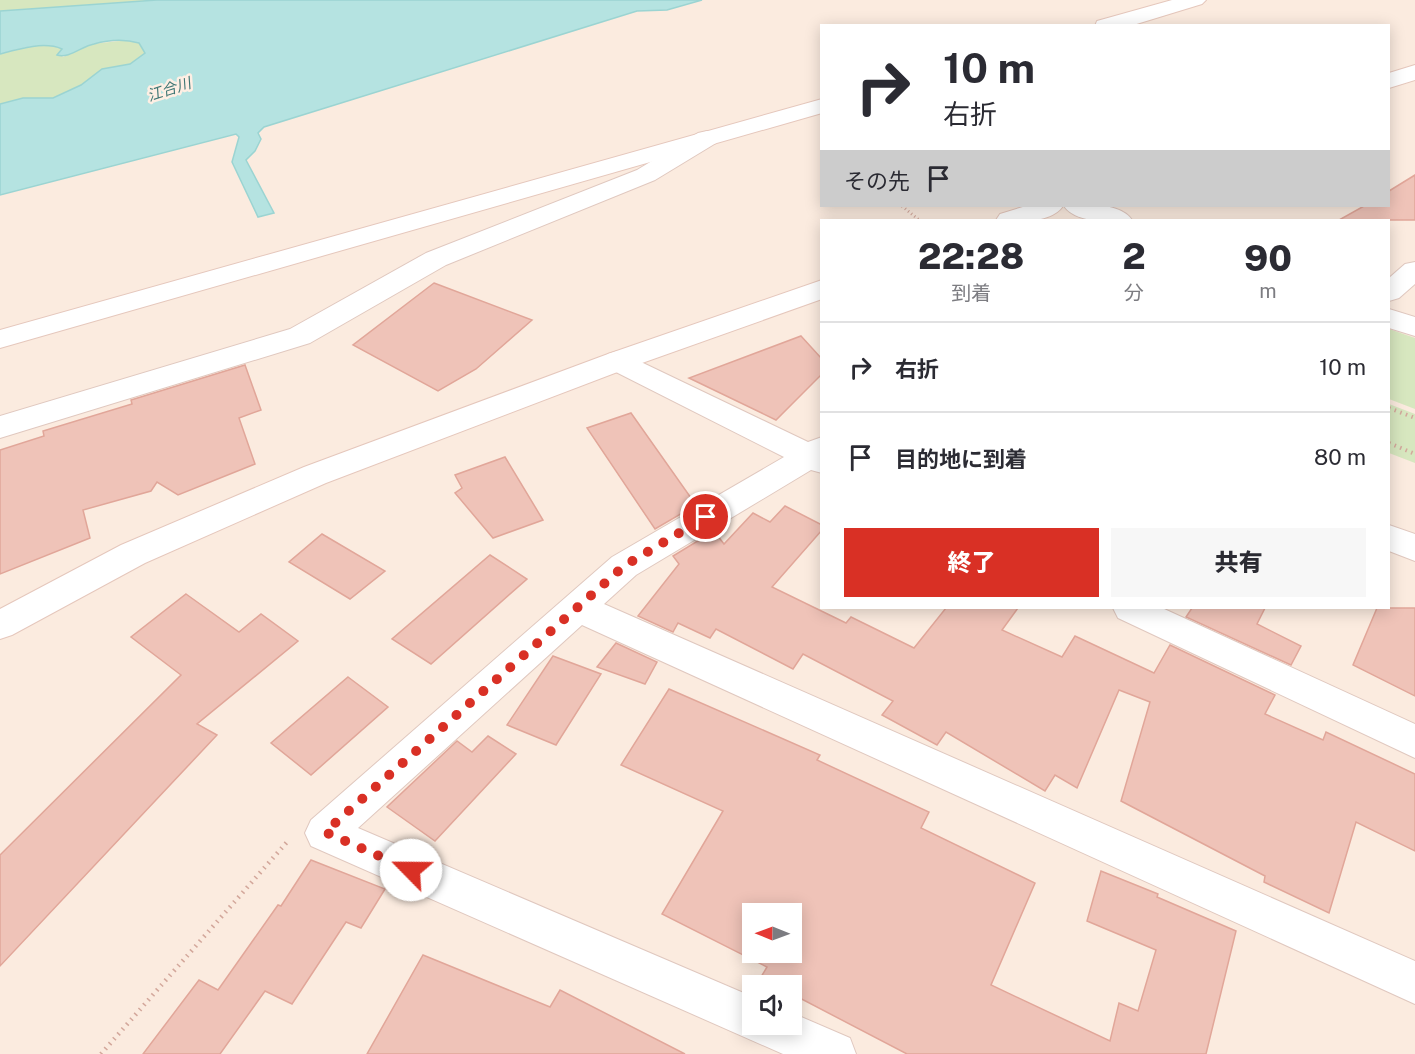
<!DOCTYPE html>
<html lang="ja">
<meta charset="utf-8">
<style>
:root{--surface:#fff;--page:#f7f7f7;--text:#2b2b33;--muted:#7c7c81;--line:#e1e1e2;--accent:#d93025}
body{margin:0;font-family:"Public Sans","Noto Sans JP",sans-serif;background:var(--page);color:var(--text);height:100vh;display:flex;flex-direction:column;font-size:22px;white-space:nowrap}
*{box-sizing:border-box;margin:0}
p{font-size:20px;color:var(--muted)}
.icon{flex:none;width:33px;height:33px;fill:none;stroke:currentColor;stroke-width:2;stroke-linecap:round;stroke-linejoin:round}
.map{position:relative;flex:1;overflow:hidden}
.panel{position:absolute;left:820px;top:219px;width:570px;height:390px;display:flex;flex-direction:column;background:var(--surface);border-radius:0px;box-shadow:0 3px 15px #0003}
.panel>*{flex:none}
.top-card{position:absolute;left:820px;top:24px;width:570px;height:183px;border-radius:0px;box-shadow:0 3px 15px #0003;background:#fff;color:var(--text);overflow:hidden}
.needle{width:39px;rotate:271deg}
.controls{position:absolute;left:742px;top:903px;display:grid;gap:12px}
.controls a{display:grid;place-items:center;width:60px;height:60px;border-radius:0px;background:var(--surface);box-shadow:0 3px 15px #0003;font-size:30px}
.pin{position:absolute;display:grid;place-items:center;width:51px;height:51px;color:#fff;margin:-26px;border:3px solid #fff;border-radius:50%;box-shadow:0 2px 6px #0007}
.me{position:absolute;width:66px;margin:-33px;rotate:293deg;stroke-linejoin:round;filter:drop-shadow(0 0 4px #0008)}
.turn{display:flex;align-items:center;gap:21px;height:126px;padding:0 24px;font-size:27px}
.turn .icon{width:78px;height:78px;stroke-width:2.5}
.turn b{display:block;font-size:42px;line-height:51px}
.then{display:flex;align-items:center;height:57px;padding:0 24px;background:#0003;gap:12px;font-size:22px}
.eta{display:flex;justify-content:space-evenly;align-items:center;height:102px;text-align:center}
.eta b{font-size:36px;font-weight:800;line-height:42px}
.primary-button{display:flex;gap:12px;margin-top:auto;padding:12px 24px}
.primary-button a{flex:1;height:69px;border-radius:0px;background:var(--accent);color:#fff;font-size:24px;font-weight:800;line-height:69px;text-align:center}
.primary-button a+a{background:var(--page);color:var(--text)}
ul{padding:0;list-style:none}
li{display:flex;align-items:center;gap:18px;height:90px;padding:0 24px;border-top:2px solid var(--line)}
li div{flex:1}
li b{display:block;font-size:22px}
li em{font-style:normal}
.map>svg:first-child{display:block}
.green{fill:#d7e7bf}
.water{fill:#b5e3e1;stroke:#9bd4d2;stroke-width:1.5}
.building{fill:#efc3b8;stroke:#e1a699;stroke-width:1.5;fill-rule:evenodd}
.lines{fill:none;stroke-linecap:round;stroke-linejoin:round}
.street-casing{stroke:#e0c8bf;stroke-width:2}
.secondary-casing{stroke:#e5c7bc;stroke-width:2}
.path-far2{stroke:#d3a79b;stroke-width:3;stroke-dasharray:1 3;stroke-linecap:butt}
.path-far1{stroke:#d3a79b;stroke-width:4;stroke-dasharray:1.5 4.5;stroke-linecap:butt}
.path{stroke:#d3a79b;stroke-width:4.5;stroke-dasharray:1.5 5;stroke-linecap:butt}
.street{fill:#fff;fill-rule:evenodd}
.secondary{fill:#fff;fill-rule:evenodd}
.route{stroke:#d93025;stroke-width:10;stroke-dasharray:0 18}
.labels{text-anchor:middle;dominant-baseline:central;stroke-width:5;stroke-linejoin:round;paint-order:stroke}
.far-water-label{font-size:15px;font-style:italic;fill:#3d7674;stroke:#feefe4}
</style>
<div class="map">
<svg width="1415" height="1054" viewBox="0 0 1415 1054">
<rect width="100%" height="100%" fill="#fbebdf"/>
<!-- green -->
<g class="green">
<path d="M0 0H157L0 11Z"/>
<path d="M128 40 139 43 145 53 130 64 102 69 81 85 53 98H23L0 104V54C18 49 45 41 62 49L60 53 63 57 92 44Z"/>
<path d="M1389 329 1415 338V409L1389 399Z"/>
<path d="M1389 404 1415 414V463L1389 453Z"/>
</g>
<!-- water -->
<path class="water" d="M157 0H702L667 10 637 11 264 127 258 133 261 139 255 151 246 160 274 213 258 217 232 162 239 137 236 134 0 195V104L23 98H53L81 85 102 69 130 64 145 53 139 43C125 39 108 40 94 44 82 46 69 59 57 55L62 49C44 41 18 49 0 54V11Z"/>
<!-- building -->
<g class="building">
<path d="M1415 175V220H1339L1364 206H1389V191Z"/>
<path d="M434 283 532 320 476 369 438 391 353 345Z"/>
<path d="M801 336 822 359V374L776 420 689 378Z"/>
<path d="M245 365 261 410 239 418 255 464 178 495 157 482 151 491 83 510 90 538 0 574V450L44 436 43 431 132 404 131 400Z"/>
<path d="M631 413 696 505 655 529 587 428Z"/>
<path d="M505 457 543 520 493 538 455 493 462 488 455 475Z"/>
<path d="M785 506 822 525V530L772 587 846 623 851 617 914 648 946 608H1018L1002 630 1062 657 1075 636 1154 673 1170 645 1275 695 1265 714 1323 740 1326 732 1415 774V851L1356 822 1329 913 1264 882 1265 876 1121 801 1150 702 1119 690 1077 788 1055 775 1045 791 946 732 937 745 882 715 893 701 803 654 793 669 716 629 710 638 678 623 673 632 638 616 679 564 673 556 714 531 724 544 753 513 770 522Z"/>
<path d="M322 534 385 571 350 599 289 562Z"/>
<path d="M490 555 527 579 431 664 392 639Z"/>
<path d="M186 594 239 632 261 614 298 641 197 724 217 735 0 966V855L181 675 131 637Z"/>
<path d="M1192 608H1265L1257 624 1301 646 1291 665 1186 617Z"/>
<path d="M1377 608H1415V696L1353 665Z"/>
<path d="M616 643 657 662 645 684 597 667Z"/>
<path d="M553 656 601 674 556 745 507 725Z"/>
<path d="M348 677 388 707 311 775 271 743Z"/>
<path d="M669 689 820 755 817 760 929 812 921 828 1035 883 991 985 1110 1041 1119 1003 1138 1011 1156 950 1087 921 1101 871 1158 894 1157 897 1236 931 1206 1054H907L792 994V986H777L761 977 767 967 662 914 723 811 621 765ZM753 914H792V952H753Z"/>
<path d="M488 736 516 754 435 841 387 807 457 741 472 752Z"/>
<path d="M311 860 385 889 361 928 346 922 292 1004 265 991 220 1054H143L199 980 218 990 278 905 281 906Z"/>
<path d="M423 955 550 1007 560 990 685 1054H367Z"/>
</g>
<g class="lines">
<!-- street casing -->
<g class="street-casing">
<g id="street">
<path d="M707 131 716 133 719 138 716 143 655 180 446 265 310 343 0 438V416L290 329 426 253 637 170 698 133Z"/>
<path d="M1064 206C1083 204 1120 202 1132 220 1113 222 1076 224 1064 206Z"/>
<path d="M1415 262V284L1399 298 1389 301V278L1405 264Z"/>
<path d="M1389 309 1415 317V336L1389 328Z"/>
<path d="M618 351 808 442 822 437V473L811 470 636 575 604 604 1415 961V1004L582 625 358 828 753 997V1024H792V1013L850 1038 856 1054H783L311 846 305 833 311 820 612 557 784 457 608 368 603 361 608 354Z"/>
<path d="M1389 525 1415 534V561L1389 551Z"/>
<path d="M1113 608H1162L1415 724V758L1118 618Z"/>
</g>
</g>
<!-- secondary casing -->
<g class="secondary-casing">
<g id="secondary">
<path d="M1172 0H1206L1202 4 1130 26H1095L1097 21Z"/>
<path d="M1415 65V80L1389 88V73Z"/>
<path d="M822 99V113L0 348V330Z"/>
<path d="M1026 206H1063C1051 224 1015 222 996 220L1000 214Z"/>
<path d="M822 280V299L628 368 326 483 145 563 12 635 0 639V609L121 545 304 467 608 354Z"/>
</g>
</g>
<!-- path-far2 -->
<path class="path-far2" d="M902 206 919 220"/>
<!-- path-far1 -->
<g class="path-far1">
<path d="M1389 408 1415 418"/>
<path d="M1389 443 1415 454"/>
</g>
<!-- path -->
<path class="path" d="M101 1054 287 842"/>
<!-- street -->
<use href="#street" class="street"/>
<!-- secondary -->
<use href="#secondary" class="secondary"/>
</g>
<g class="lines">
<!-- route -->
<path class="route" d="M411 870 325 832 624 566 706 517"/>
</g>
<g class="labels">
<!-- far-water labels -->
<g class="far-water-label">
<text transform="translate(169 89) rotate(-18)">江合川</text>
</g>
</g>
</svg>
<div class="controls">
<a><svg class="needle" viewBox="-14 -14 28 28"><path d="M0-13l5 13h-10z" fill="#e53935"/><path d="M0 13l5-13h-10z" fill="#7c7c81"/></svg></a>
<a><svg class="icon" aria-label="sound" viewBox="0 0 24 24"><path d="M4 9h4l5-4v14l-5-4H4zM17 9q2 3 0 6"/></svg></a>
</div>
<div class="pin" style="left:706px;top:517px;background:#d93025"><svg class="icon" aria-label="arrive" viewBox="0 0 24 24"><path d="M6 21V4h12l-3 4 3 4H6"/></svg></div>
<svg class="me" style="left:411px;top:870px" viewBox="-20 -20 40 40"><circle r="19" fill="#fff"/><path d="M0-13L10 11 0 6-10 11z" fill="#d93025"/></svg>
<div class="top-card">
<div class="turn"><svg class="icon" aria-label="right" viewBox="0 0 24 24"><path d="M7 20v-9h11M14 6l5 5-5 5"/></svg><div><b>10 m</b>右折</div></div>
<div class="then">その先<svg class="icon" aria-label="arrive" viewBox="0 0 24 24"><path d="M6 21V4h12l-3 4 3 4H6"/></svg></div>
</div>
<section class="panel">
<div class="eta">
<div><b>22:28</b><p>到着</p></div>
<div><b>2</b><p>分</p></div>
<div><b>90</b><p>m</p></div>
</div>
<ul>
<li><svg class="icon" aria-label="right" viewBox="0 0 24 24"><path d="M7 20v-9h11M14 6l5 5-5 5"/></svg><div><b>右折</b></div><em>10 m</em></li>
<li><svg class="icon" aria-label="arrive" viewBox="0 0 24 24"><path d="M6 21V4h12l-3 4 3 4H6"/></svg><div><b>目的地に到着</b></div><em>80 m</em></li>
</ul>
<div class="primary-button"><a>終了</a><a>共有</a></div>
</section>
</div>
